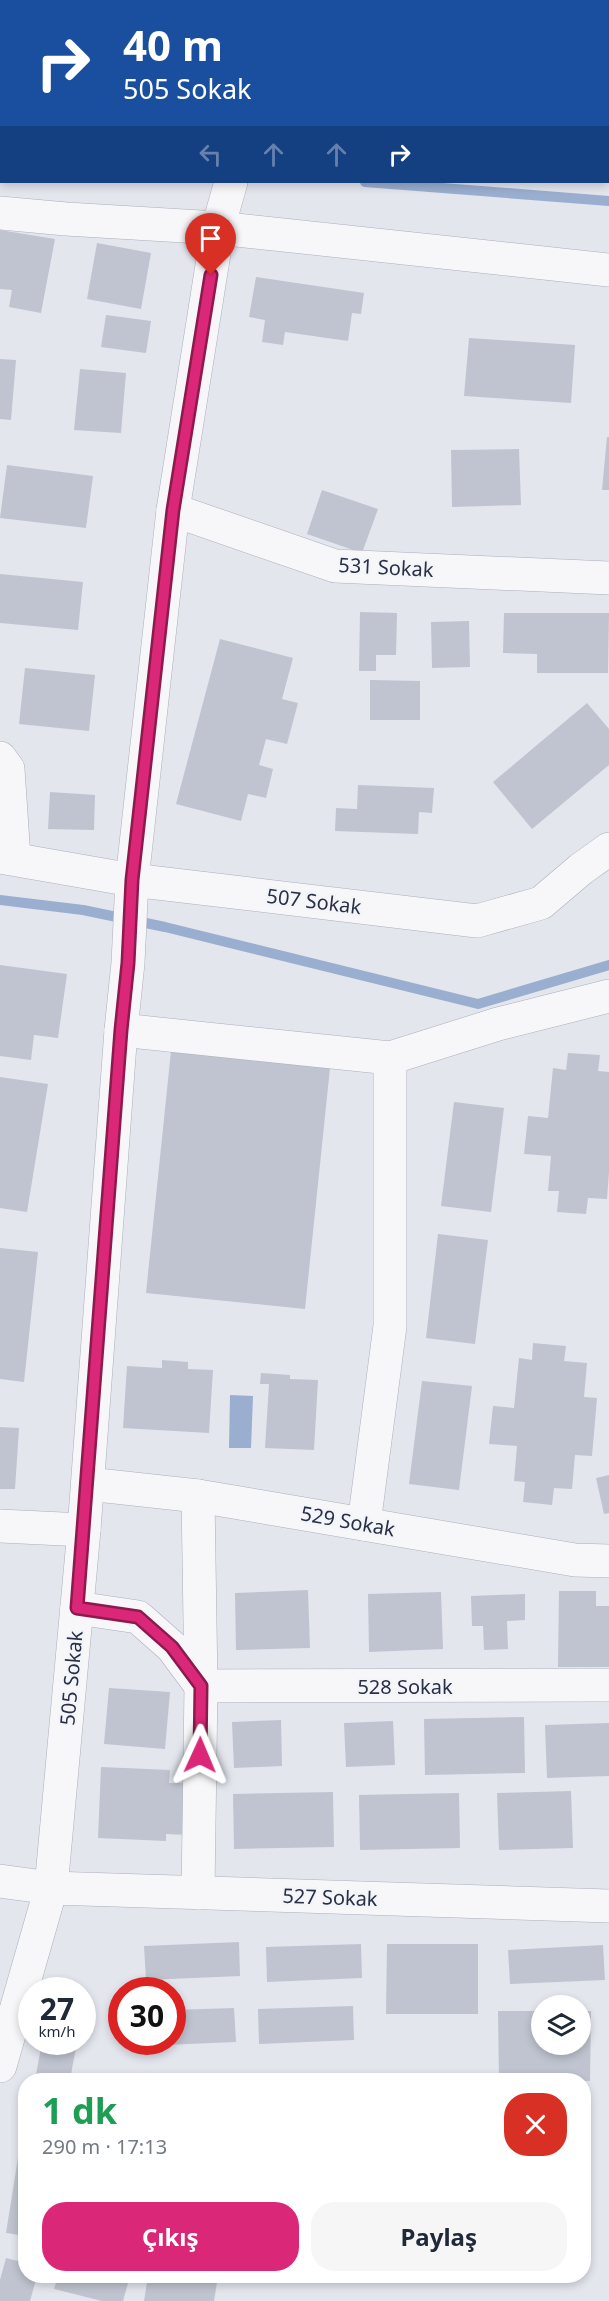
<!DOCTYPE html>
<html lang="tr">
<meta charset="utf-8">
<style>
:root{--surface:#fff;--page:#f6f6f7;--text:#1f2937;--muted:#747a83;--accent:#db2777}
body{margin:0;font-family:"Noto Sans",sans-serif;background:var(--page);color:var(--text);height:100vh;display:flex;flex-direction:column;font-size:22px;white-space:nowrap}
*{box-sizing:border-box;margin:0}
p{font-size:20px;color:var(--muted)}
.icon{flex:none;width:33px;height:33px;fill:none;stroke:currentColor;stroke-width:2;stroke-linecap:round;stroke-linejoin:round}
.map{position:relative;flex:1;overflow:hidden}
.details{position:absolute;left:18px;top:2073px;width:573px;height:210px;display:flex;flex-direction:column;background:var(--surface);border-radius:24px;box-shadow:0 3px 9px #0003}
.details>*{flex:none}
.guide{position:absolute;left:0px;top:0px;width:609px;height:183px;box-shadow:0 3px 9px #0003;background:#1a4fa0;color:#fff;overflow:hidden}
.tools{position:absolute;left:531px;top:1995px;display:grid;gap:12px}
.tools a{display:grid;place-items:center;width:60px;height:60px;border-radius:50%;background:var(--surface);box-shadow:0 3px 9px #0003;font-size:30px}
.speed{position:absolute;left:18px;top:1977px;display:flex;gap:12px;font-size:30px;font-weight:700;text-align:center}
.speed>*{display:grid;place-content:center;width:78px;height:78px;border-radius:50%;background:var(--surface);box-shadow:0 3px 9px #0003;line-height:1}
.speed small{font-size:15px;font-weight:400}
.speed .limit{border:9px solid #d22;background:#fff;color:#111}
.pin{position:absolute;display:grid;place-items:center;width:51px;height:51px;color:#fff;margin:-62px -26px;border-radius:50% 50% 50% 0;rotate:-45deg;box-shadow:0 0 6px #0007}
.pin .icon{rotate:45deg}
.me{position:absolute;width:66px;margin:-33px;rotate:1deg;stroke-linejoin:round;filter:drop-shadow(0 0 4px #0008)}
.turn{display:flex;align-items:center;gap:21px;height:126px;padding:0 24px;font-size:27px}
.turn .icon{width:78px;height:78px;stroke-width:2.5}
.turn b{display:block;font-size:42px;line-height:51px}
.lanes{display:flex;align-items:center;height:57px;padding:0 24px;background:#0003;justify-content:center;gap:30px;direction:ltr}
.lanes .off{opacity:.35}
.round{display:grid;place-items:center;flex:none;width:63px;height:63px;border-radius:24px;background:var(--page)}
.head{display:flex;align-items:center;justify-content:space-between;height:102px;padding:0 24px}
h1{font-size:36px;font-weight:700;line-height:45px;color:#1e9e55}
.primary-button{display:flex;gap:12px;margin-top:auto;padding:12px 24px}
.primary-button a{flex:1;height:69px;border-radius:24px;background:var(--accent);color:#fff;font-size:24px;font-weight:700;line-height:69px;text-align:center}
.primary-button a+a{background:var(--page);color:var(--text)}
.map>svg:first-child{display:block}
.water{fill:#9aaed0}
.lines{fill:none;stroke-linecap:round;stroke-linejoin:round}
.stream{stroke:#9aaed0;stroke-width:10}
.building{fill:#bfc4d0}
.minor-casing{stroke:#abafbb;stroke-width:34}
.trunk-casing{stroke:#8890a5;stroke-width:34}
.minor{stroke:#f7f7fa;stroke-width:33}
.trunk{stroke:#fff;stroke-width:33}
.route-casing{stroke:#8e194d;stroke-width:15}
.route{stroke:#db2777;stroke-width:10}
.labels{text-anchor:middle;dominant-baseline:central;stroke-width:5;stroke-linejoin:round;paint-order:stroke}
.street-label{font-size:20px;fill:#283047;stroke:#f3f5f9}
</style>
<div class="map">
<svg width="609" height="2301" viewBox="0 0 609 2301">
<rect width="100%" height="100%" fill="#e3e6ed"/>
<!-- water -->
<path class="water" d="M230 1395 253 1396 251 1448H229Z"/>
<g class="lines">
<!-- stream -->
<g class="stream">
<path d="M0 158H2"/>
<path d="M365 182 609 201"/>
<path d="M0 900 83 910 165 927 478 1004 609 965"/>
</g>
</g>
<!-- building -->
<g class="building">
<path d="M0 230 55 239 41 313 9 307 12 290 0 289Z"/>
<path d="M97 243 151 253 141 309 87 299Z"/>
<path d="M256 277 364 293 361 314 352 313 348 341 285 332 283 345 262 342 265 320 249 317Z"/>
<path d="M106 315 151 321 146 353 101 347Z"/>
<path d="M469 338 575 345 571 403 464 396Z"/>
<path d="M0 359 16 360 11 420 0 419Z"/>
<path d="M80 369 126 373 121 433 74 430Z"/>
<path d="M607 437H609V490H602Z"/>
<path d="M519 449 521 505 452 507 451 450Z"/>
<path d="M7 465 93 476 86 528 0 518Z"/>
<path d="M322 490 378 509 362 553 307 534Z"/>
<path d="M0 574 83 582 78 630 0 623Z"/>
<path d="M360 612 397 613 396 655H376V671H359Z"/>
<path d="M504 613H609L608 673H537V654L503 653Z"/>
<path d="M469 621 470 667 432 668 431 622Z"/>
<path d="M220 639 293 658 282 699 298 703 287 744 266 739 259 765 273 769 266 798 248 794 241 821 176 804Z"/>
<path d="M25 668 95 675 89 731 19 724Z"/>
<path d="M370 680 420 681V720H370Z"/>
<path d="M587 703 609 729V765L532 829 493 782Z"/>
<path d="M358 785 434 788 432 813 419 812 418 834 335 831 336 808 357 809Z"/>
<path d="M50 792 95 795 94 830 48 829Z"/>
<path d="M0 965 67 974 58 1038 34 1035 31 1060 0 1056Z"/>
<path d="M171 1051 330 1068 305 1309 146 1293Z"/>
<path d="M568 1053 600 1055 598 1071 609 1072V1172L607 1199 588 1198 586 1214 557 1212 559 1191H548L551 1156 524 1154 528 1116 548 1118 553 1068 566 1070Z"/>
<path d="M0 1077 48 1084 27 1212 0 1208Z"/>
<path d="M454 1102 504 1108 491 1212 441 1206Z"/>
<path d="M438 1234 488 1240 475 1344 426 1338Z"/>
<path d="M0 1248 38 1252 24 1382 0 1379Z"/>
<path d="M533 1343 566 1346 564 1361 587 1363 584 1397 597 1398 592 1456 575 1455 572 1489 554 1488 552 1505 523 1502 525 1482 514 1481 517 1446 489 1444 493 1406 514 1408 519 1358 532 1360Z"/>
<path d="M162 1360 188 1362V1369L213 1370 209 1433 123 1428 127 1366 162 1368Z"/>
<path d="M261 1373 290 1375V1379L318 1380 314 1450 265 1448 269 1384H260Z"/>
<path d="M422 1381 472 1386 459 1490 409 1484Z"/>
<path d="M0 1427 19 1428 15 1489H0Z"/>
<path d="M609 1475V1513L604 1514 596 1478Z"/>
<path d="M308 1590 310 1648 236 1650 235 1593Z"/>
<path d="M559 1591H596V1606H609V1667H558Z"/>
<path d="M441 1592 443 1649 369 1652 368 1594Z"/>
<path d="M525 1594V1620L507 1621 508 1649 484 1650 483 1626H472L471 1596Z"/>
<path d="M109 1688 170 1692 165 1749 104 1744Z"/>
<path d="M524 1717 525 1773 425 1775 424 1719Z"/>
<path d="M281 1720 282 1766 234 1768 232 1722Z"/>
<path d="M393 1721 395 1765 346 1767 344 1723Z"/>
<path d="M609 1723V1776L547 1778 545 1725Z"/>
<path d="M101 1767 170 1770 169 1783H191L188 1835 166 1834V1841L98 1838Z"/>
<path d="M571 1791 573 1848 499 1850 497 1793Z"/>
<path d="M333 1792 334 1847 234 1849 233 1794Z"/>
<path d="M459 1793 460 1848 360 1850 359 1795Z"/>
<path d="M239 1942 240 1976 146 1980 144 1946Z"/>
<path d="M361 1944 362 1978 267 1982 266 1947Z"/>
<path d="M387 1944H478V2014H386Z"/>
<path d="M603 1945 605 1980 510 1984 508 1950Z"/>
<path d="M353 2006 354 2040 259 2044 258 2009Z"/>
<path d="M234 2008 236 2042 141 2046V2042H172V2010Z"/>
<path d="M498 2011H542V2044H580V2011H591L590 2081 499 2080Z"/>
<path d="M42 2042H77L70 2080H35Z"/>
<path d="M112 2075 130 2080H110Z"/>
<path d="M21 2139 26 2140V2236L6 2233Z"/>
<path d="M6 2258 26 2263V2276H37L30 2301H0V2280Z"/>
<path d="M58 2276H130L123 2301H102L54 2289Z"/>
<path d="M148 2276H218L214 2301H144Z"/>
</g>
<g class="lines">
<!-- minor casing -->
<g class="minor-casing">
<g id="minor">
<path d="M205 0 206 2"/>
<path d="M581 2V0"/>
<path d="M608 146 609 147"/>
<path d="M0 213 66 219 218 228 609 270"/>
<path d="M173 510 335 566 609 578"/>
<path d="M0 758 8 769 14 858"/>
<path d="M0 857 132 880 477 921 541 903 581 869 609 849"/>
<path d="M121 1030 390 1058 498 1024 609 996"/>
<path d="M88 1484 198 1496 575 1560 609 1561"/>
<path d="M198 1496 201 1686 198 1893"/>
<path d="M364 1524 390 1326V1058"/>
<path d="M0 1526 84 1530"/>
<path d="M77 1608 138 1617 172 1647 201 1686 609 1685"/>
<path d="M0 1881 51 1888 609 1906"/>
<path d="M0 2066 51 1888 84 1530 121 1030 128 963 132 880 173 510 218 228 231 182"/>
</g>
</g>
<!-- trunk casing -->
<g class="trunk-casing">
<g id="trunk">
<path d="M26 2 28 0"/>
<path d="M0 19 2 18"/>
</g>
</g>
<!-- minor -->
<use href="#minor" class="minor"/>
<!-- trunk -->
<use href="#trunk" class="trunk"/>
</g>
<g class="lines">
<!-- route casing -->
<g class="route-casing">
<path id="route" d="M200 1755 201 1686 172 1647 138 1617 77 1608 121 1030 128 963 132 880 173 510 211 275"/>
</g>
<!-- route -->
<use href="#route" class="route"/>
</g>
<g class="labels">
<!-- street labels -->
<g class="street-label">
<text transform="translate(386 567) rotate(3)">531 Sokak</text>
<text transform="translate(314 901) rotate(7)">507 Sokak</text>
<text transform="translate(348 1521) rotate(10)">529 Sokak</text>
<text transform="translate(71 1678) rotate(-85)">505 Sokak</text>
<text x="405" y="1686">528 Sokak</text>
<text transform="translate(330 1897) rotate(2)">527 Sokak</text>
</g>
</g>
</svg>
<div class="tools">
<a><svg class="icon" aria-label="layers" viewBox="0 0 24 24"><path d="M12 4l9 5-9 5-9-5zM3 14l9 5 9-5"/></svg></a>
</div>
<div class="speed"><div>27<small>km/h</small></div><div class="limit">30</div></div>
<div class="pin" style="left:211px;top:275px;background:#d93025"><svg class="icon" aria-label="arrive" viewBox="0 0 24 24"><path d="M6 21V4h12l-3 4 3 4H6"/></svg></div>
<svg class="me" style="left:200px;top:1755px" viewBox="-20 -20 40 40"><path d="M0-17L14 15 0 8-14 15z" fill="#db2777" stroke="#fff" stroke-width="4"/></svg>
<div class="guide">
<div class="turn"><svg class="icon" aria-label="right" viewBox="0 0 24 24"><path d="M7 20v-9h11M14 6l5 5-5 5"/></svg><div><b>40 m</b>505 Sokak</div></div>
<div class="lanes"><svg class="icon off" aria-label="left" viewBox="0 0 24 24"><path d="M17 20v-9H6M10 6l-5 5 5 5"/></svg><svg class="icon off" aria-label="ahead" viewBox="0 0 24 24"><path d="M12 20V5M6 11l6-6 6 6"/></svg><svg class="icon off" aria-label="ahead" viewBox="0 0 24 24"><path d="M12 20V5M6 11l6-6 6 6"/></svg><svg class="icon" aria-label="right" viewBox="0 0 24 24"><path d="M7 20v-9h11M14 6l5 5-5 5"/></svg></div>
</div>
<section class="details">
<div class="head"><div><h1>1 dk</h1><p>290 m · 17:13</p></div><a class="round" style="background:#d93025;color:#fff"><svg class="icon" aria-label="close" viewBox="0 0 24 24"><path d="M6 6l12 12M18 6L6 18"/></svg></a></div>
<div class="primary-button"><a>Çıkış</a><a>Paylaş</a></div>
</section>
</div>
